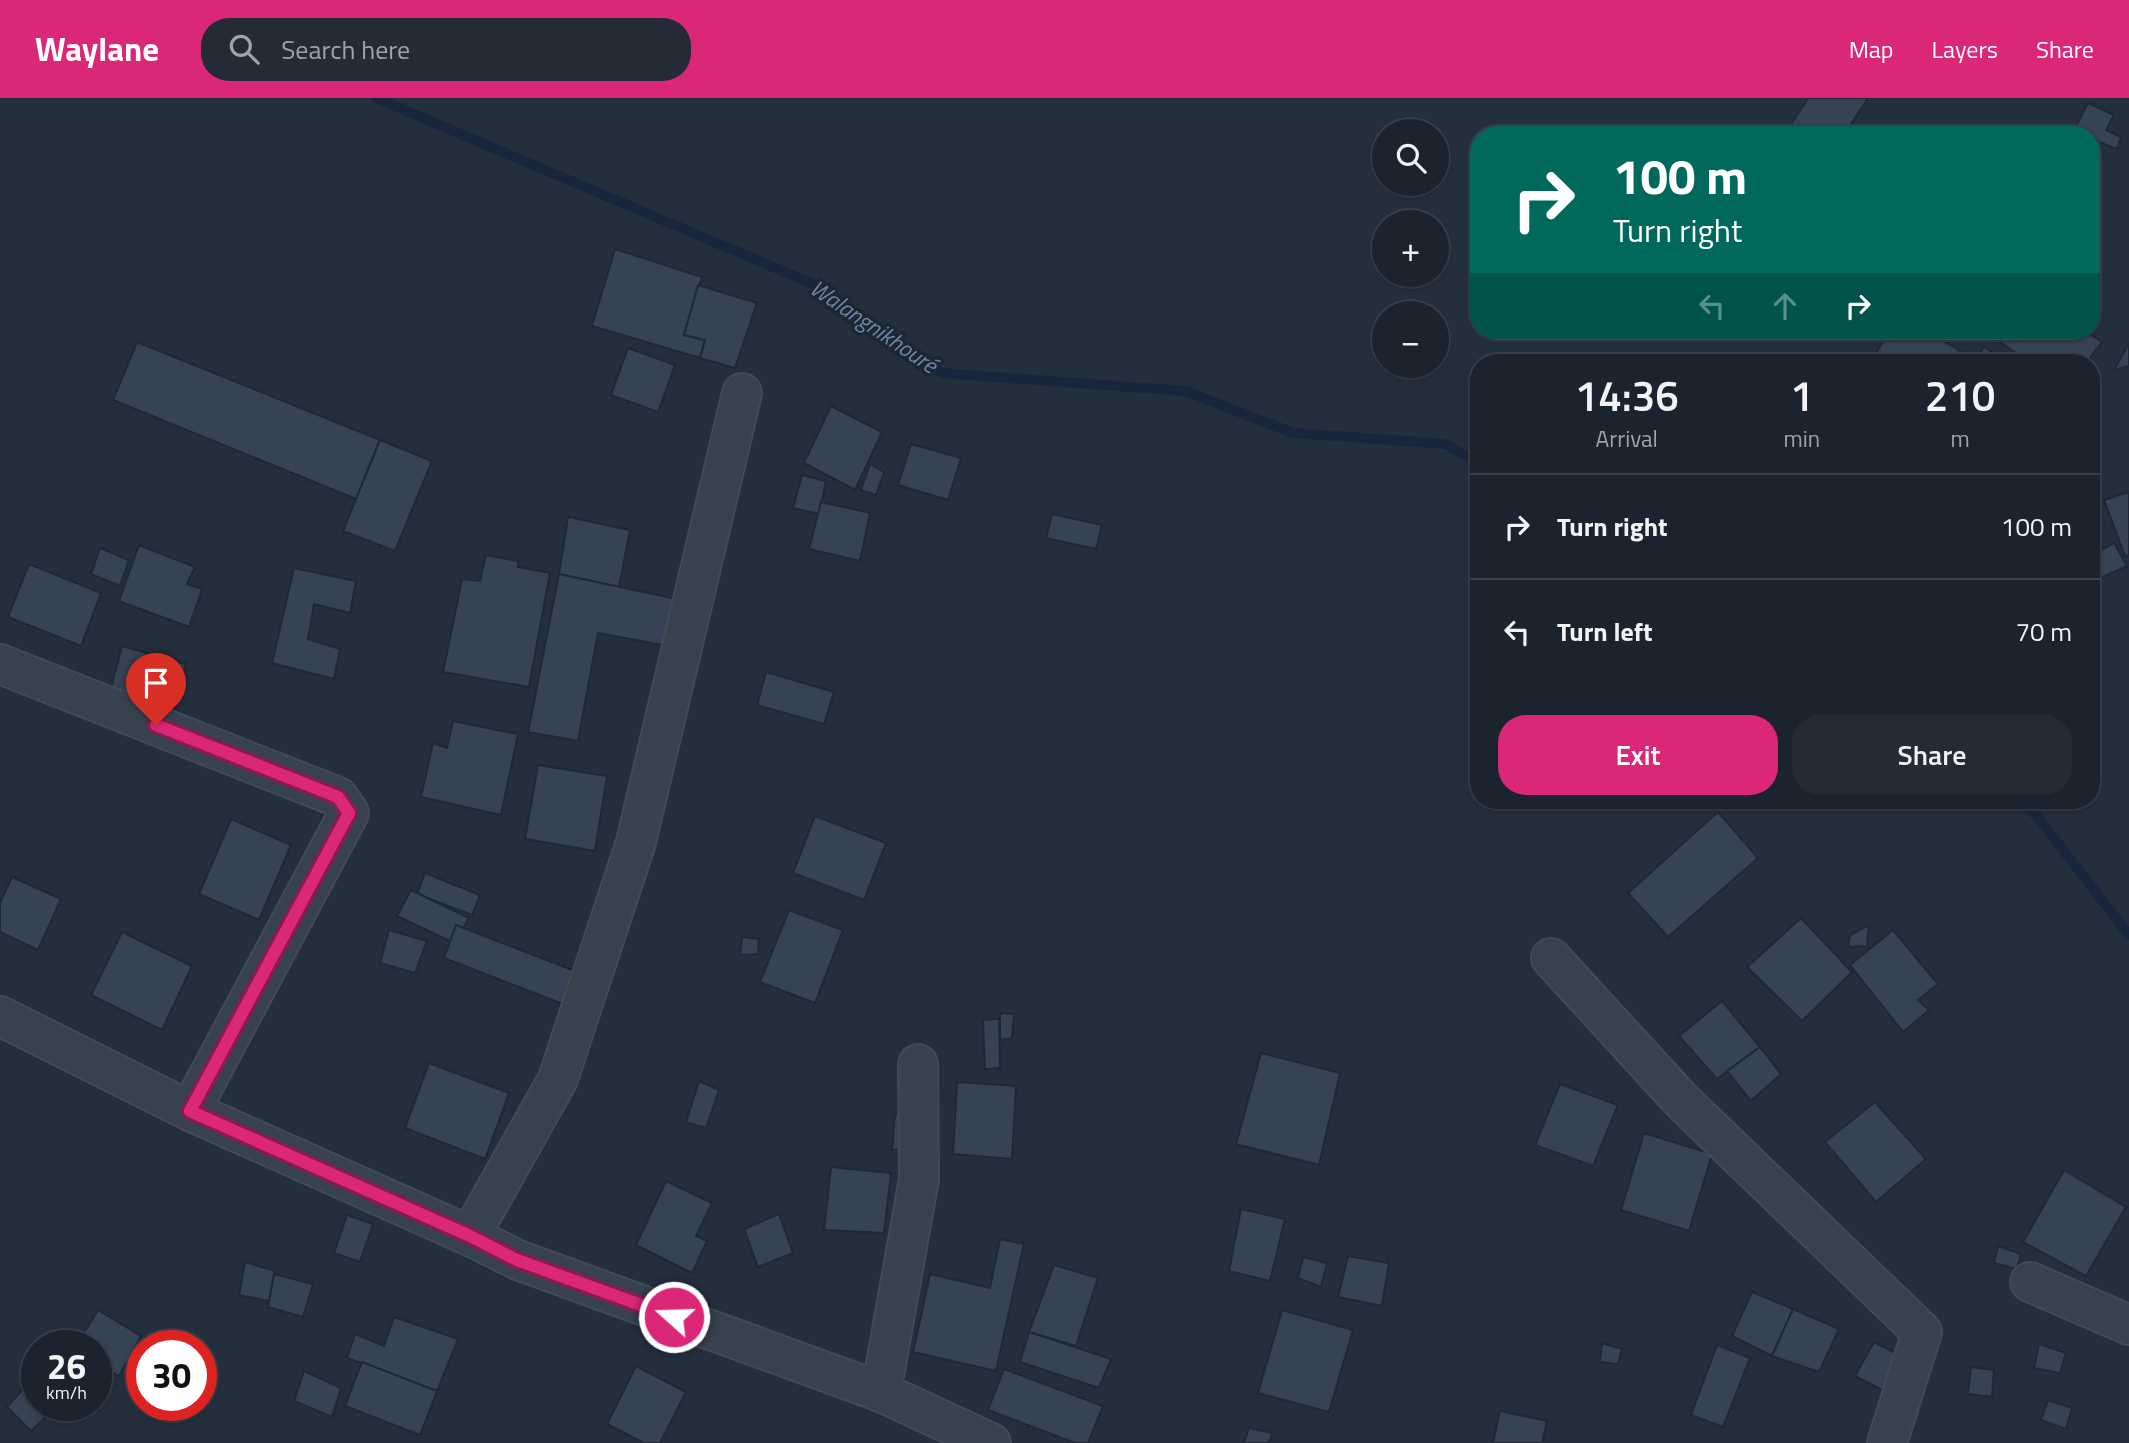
<!DOCTYPE html>
<meta charset="utf-8">
<style>
:root{--surface:#1b232e;--page:#242b36;--text:#f1f3f6;--muted:#a0a4aa;--line:#39404a;--accent:#db2777}
body{margin:0;font-family:"Titillium Web",sans-serif;background:var(--page);color:var(--text);height:100vh;display:flex;flex-direction:column;font-size:26px;white-space:nowrap}
*{box-sizing:border-box;margin:0}
p{font-size:23px;color:var(--muted)}
.icon{flex:none;width:38px;height:38px;fill:none;stroke:currentColor;stroke-width:2;stroke-linecap:round;stroke-linejoin:round}
.map{position:relative;flex:1;overflow:hidden}
.details{position:absolute;left:1470px;top:256px;width:630px;height:455px;display:flex;flex-direction:column;background:var(--surface);border-radius:28px;box-shadow:0 2px 5px #0004,0 0 0 2px var(--line)}
.details>*{flex:none}
.top-card{position:absolute;left:1470px;top:28px;width:630px;height:214px;border-radius:28px;box-shadow:0 2px 5px #0004,0 0 0 2px var(--line);background:#00695c;color:#fff;overflow:hidden}
.buttons{position:absolute;left:1372px;top:21px;display:grid;gap:14px}
.buttons a{display:grid;place-items:center;width:77px;height:77px;border-radius:50%;background:var(--surface);box-shadow:0 2px 5px #0004,0 0 0 2px var(--line);font-size:35px}
.speed{position:absolute;left:21px;top:1232px;display:flex;gap:14px;font-size:35px;font-weight:700;text-align:center}
.speed>*{display:grid;place-content:center;width:91px;height:91px;border-radius:50%;background:var(--surface);box-shadow:0 2px 5px #0004,0 0 0 2px var(--line);line-height:1}
.speed small{font-size:18px;font-weight:400}
.speed .limit{border:10px solid #d22;background:#fff;color:#111}
.pin{position:absolute;display:grid;place-items:center;width:60px;height:60px;color:#fff;margin:-72px -30px;border-radius:50% 50% 50% 0;rotate:-45deg;box-shadow:0 0 7px #0007}
.pin .icon{rotate:45deg}
.me{position:absolute;width:77px;margin:-38px;rotate:290deg;stroke-linejoin:round;filter:drop-shadow(0 0 5px #0008)}
.turn{display:flex;align-items:center;gap:24px;height:147px;padding:0 28px;font-size:32px}
.turn .icon{width:91px;height:91px;stroke-width:2.5}
.turn b{display:block;font-size:49px;line-height:60px}
.lanes{display:flex;align-items:center;height:66px;padding:0 28px;background:#0003;justify-content:center;gap:35px;direction:ltr}
.lanes .off{opacity:.35}
.eta{display:flex;justify-content:space-evenly;align-items:center;height:119px;text-align:center}
.eta b{font-size:42px;font-weight:600;line-height:49px}
.button{display:flex;gap:14px;margin-top:auto;padding:14px 28px}
.button a{flex:1;height:80px;border-radius:28px;background:var(--accent);color:#fff;font-size:28px;font-weight:600;line-height:80px;text-align:center}
.button a+a{background:var(--page);color:var(--text)}
ul{padding:0;list-style:none}
li{display:flex;align-items:center;gap:21px;height:105px;padding:0 28px;border-top:2px solid var(--line)}
li div{flex:1}
li b{display:block;font-size:26px}
li em{font-style:normal}
header{display:flex;align-items:center;gap:42px;box-sizing:border-box;height:98px;padding:0 35px;background:var(--accent);color:#fff}
header strong{font-size:33px}
nav{display:flex;gap:38px;margin-inline-start:auto;font-size:24px}
.search{width:490px;height:63px;background:var(--page);display:flex;align-items:center;gap:18px;box-sizing:border-box;padding:0 24px;border-radius:28px;color:var(--muted);font-size:26px}
.map>svg:first-child{display:block}
.lines{fill:none;stroke-linecap:round;stroke-linejoin:round}
.stream{stroke:#17263c;stroke-width:10}
.building{fill:#364354;stroke:#1f2835;stroke-width:2}
.minor-casing{stroke:#414a57;stroke-width:42}
.minor{stroke:#38414e;stroke-width:38}
.route-casing{stroke:#8e194d;stroke-width:18}
.route{stroke:#db2777;stroke-width:12}
.labels{text-anchor:middle;dominant-baseline:central;stroke-width:7;stroke-linejoin:round;paint-order:stroke}
.water-label{font-size:23px;font-style:italic;fill:#6d86a8;stroke:#1d2633}
</style>
<header>
<strong>Waylane</strong>
<div class="search"><svg class="icon" aria-label="search" viewBox="0 0 24 24"><circle cx="10" cy="10" r="6"/><path d="M15 15l6 6"/></svg>Search here</div>
<nav><a>Map</a><a>Layers</a><a>Share</a></nav>
</header>
<div class="map">
<svg width="2129" height="1345" viewBox="0 0 2129 1345">
<rect width="100%" height="100%" fill="#242f3e"/>
<g class="lines">
<!-- stream -->
<g class="stream">
<path d="M376 0 813 186 941 275 1186 293 1293 335 1446 346 1479 366"/>
<path d="M2015 702 2036 717 2129 837"/>
</g>
</g>
<!-- building -->
<g class="building">
<path d="M1808 0H1868L1844 37H1790L1786 34Z"/>
<path d="M2088 5 2114 17 2106 32 2121 39 2117 51 2091 41V37L2073 34Z"/>
<path d="M615 151 702 179 684 237 705 242 700 260 592 228Z"/>
<path d="M698 187 757 205 735 270 700 260 705 242 684 237Z"/>
<path d="M1890 233H1927L1965 256 1960 264H1870Z"/>
<path d="M2003 233H2085L2102 244 2087 264H2029L1997 242Z"/>
<path d="M137 244 380 342 356 401 113 302Z"/>
<path d="M2129 245V268L2114 272Z"/>
<path d="M1984 249 2007 264H1974Z"/>
<path d="M628 250 675 267 658 314 611 297Z"/>
<path d="M831 308 882 334 855 392 804 365Z"/>
<path d="M380 342 432 363 395 453 343 433Z"/>
<path d="M911 346 961 360 948 402 898 387Z"/>
<path d="M870 366 884 374 876 397 861 392Z"/>
<path d="M802 377 826 383 819 416 793 410Z"/>
<path d="M2129 394V457L2125 458 2104 402Z"/>
<path d="M821 404 870 415 860 463 809 451Z"/>
<path d="M1052 416 1102 427 1096 451 1046 440Z"/>
<path d="M568 419 630 432 619 489 559 476Z"/>
<path d="M2093 443 2099 453 2114 445 2127 468 2091 484Z"/>
<path d="M139 447 195 469 187 486 202 491 189 529 119 503Z"/>
<path d="M100 450 129 462 120 488 91 476Z"/>
<path d="M486 457 518 463V469L550 475 529 589 443 574 462 481 480 483Z"/>
<path d="M29 466 101 495 81 548 8 519Z"/>
<path d="M294 470 356 483 350 515 314 506 308 541 340 551 334 581 272 565Z"/>
<path d="M559 476 681 502 672 549 598 535 578 643 528 634Z"/>
<path d="M122 548 186 566 173 612 110 594Z"/>
<path d="M766 574 834 594 824 626 757 607Z"/>
<path d="M453 623 518 636 501 717 421 699 433 645 447 650Z"/>
<path d="M538 667 607 678 595 753 525 741Z"/>
<path d="M1718 714 1758 760 1668 839 1628 795Z"/>
<path d="M815 718 886 745 864 802 793 775Z"/>
<path d="M231 721 291 747 259 822 199 796Z"/>
<path d="M425 775 480 797 472 817 417 796Z"/>
<path d="M12 779 61 801 38 852 0 834V805Z"/>
<path d="M411 792 469 820 454 845 397 818Z"/>
<path d="M789 812 843 832 815 905 760 884Z"/>
<path d="M1801 820 1852 874 1802 923 1747 869Z"/>
<path d="M456 827 575 873 563 906 444 860Z"/>
<path d="M1869 827 1867 848 1848 849 1850 837Z"/>
<path d="M389 832 427 843 415 875 380 865Z"/>
<path d="M1893 832 1938 886 1918 902 1929 912 1903 934 1850 867Z"/>
<path d="M122 834 192 868 162 932 91 897Z"/>
<path d="M742 839 759 841 758 856 740 857Z"/>
<path d="M1722 903 1760 949 1717 981 1679 938Z"/>
<path d="M1000 915 1014 916 1012 940 1000 942Z"/>
<path d="M999 921 1000 970 985 971 983 922Z"/>
<path d="M1760 949 1781 976 1751 1003 1727 973Z"/>
<path d="M1261 955 1340 975 1319 1067 1236 1046Z"/>
<path d="M429 965 509 995 485 1061 405 1030Z"/>
<path d="M699 983 719 992 706 1030 686 1024Z"/>
<path d="M957 984 1016 988 1012 1061 953 1056Z"/>
<path d="M1560 986 1618 1007 1593 1068 1535 1047Z"/>
<path d="M1875 1004 1926 1061 1876 1104 1825 1044Z"/>
<path d="M895 1016 911 1017 910 1050 892 1052Z"/>
<path d="M1644 1035 1712 1056 1689 1133 1621 1112Z"/>
<path d="M831 1069 891 1075 884 1135 824 1132Z"/>
<path d="M2064 1072 2126 1109 2086 1178 2023 1144Z"/>
<path d="M666 1083 712 1105 696 1138 707 1143 692 1175 636 1147Z"/>
<path d="M1241 1111 1285 1121 1270 1183 1229 1173Z"/>
<path d="M779 1116 793 1155 758 1169 744 1131Z"/>
<path d="M347 1117 373 1126 360 1164 334 1155Z"/>
<path d="M1000 1141 1024 1146 996 1273 913 1254 930 1176 990 1190Z"/>
<path d="M1998 1148 2021 1156 2017 1171 1994 1165Z"/>
<path d="M1348 1158 1389 1165 1382 1208 1338 1199Z"/>
<path d="M1303 1159 1327 1165 1321 1189 1298 1180Z"/>
<path d="M245 1164 275 1173 269 1203 239 1197Z"/>
<path d="M1054 1167 1098 1180 1076 1248 1029 1234Z"/>
<path d="M274 1176 313 1186 303 1219 268 1209Z"/>
<path d="M1752 1194 1793 1211 1772 1258 1732 1238Z"/>
<path d="M1793 1211 1839 1231 1819 1274 1772 1258Z"/>
<path d="M98 1212 141 1238 119 1278 96 1265V1248H76Z"/>
<path d="M1282 1212 1353 1232 1329 1314 1258 1295Z"/>
<path d="M394 1219 458 1241 437 1293 347 1260 355 1236 384 1248Z"/>
<path d="M1029 1234 1111 1261 1099 1290 1020 1264Z"/>
<path d="M1874 1244 1911 1263 1892 1297 1855 1278Z"/>
<path d="M1602 1245 1622 1251 1618 1266 1600 1264Z"/>
<path d="M2039 1246 2066 1255 2060 1275 2034 1270Z"/>
<path d="M1717 1247 1750 1260 1723 1329 1691 1317Z"/>
<path d="M362 1264 437 1293 420 1337 345 1308Z"/>
<path d="M636 1268 686 1294 660 1345H644L607 1326Z"/>
<path d="M1971 1269 1994 1272 1992 1299 1968 1296Z"/>
<path d="M1004 1271 1103 1308 1088 1345H1075L988 1312Z"/>
<path d="M304 1273 341 1290 332 1319 294 1303Z"/>
<path d="M24 1290 48 1317 31 1333 7 1309Z"/>
<path d="M2048 1302 2072 1310 2066 1331 2041 1322Z"/>
<path d="M1500 1313 1547 1323 1542 1345H1493Z"/>
<path d="M1249 1330 1272 1335 1269 1345H1244Z"/>
</g>
<g class="lines">
<!-- minor casing -->
<g class="minor-casing">
<g id="minor">
<path d="M0 566 338 699 349 715 190 1013"/>
<path d="M1551 860 1681 1002 1922 1234 1887 1345"/>
<path d="M0 918 190 1013 470 1138 518 1162 881 1294 991 1345"/>
<path d="M470 1138 558 981 636 744 742 295"/>
<path d="M2030 1184 2129 1227"/>
<path d="M881 1294 919 1081 918 966"/>
</g>
</g>
<!-- minor -->
<use href="#minor" class="minor"/>
</g>
<g class="lines">
<!-- route casing -->
<g class="route-casing">
<path id="route" d="M156 627 338 699 349 715 190 1013 470 1138 517 1162 674 1219"/>
</g>
<!-- route -->
<use href="#route" class="route"/>
</g>
<g class="labels">
<!-- water labels -->
<g class="water-label">
<text transform="translate(874 228) rotate(34)">Walangnikhouré</text>
</g>
</g>
</svg>
<div class="buttons">
<a><svg class="icon" aria-label="search" viewBox="0 0 24 24"><circle cx="10" cy="10" r="6"/><path d="M15 15l6 6"/></svg></a>
<a>+</a>
<a>−</a>
</div>
<div class="speed"><div>26<small>km/h</small></div><div class="limit">30</div></div>
<div class="pin" style="left:156px;top:627px;background:#d93025"><svg class="icon" aria-label="arrive" viewBox="0 0 24 24"><path d="M6 21V4h12l-3 4 3 4H6"/></svg></div>
<svg class="me" style="left:674px;top:1219px" viewBox="-20 -20 40 40"><circle r="17" fill="#db2777" stroke="#fff" stroke-width="3"/><path d="M0-11L8 9 0 5-8 9z" fill="#fff"/></svg>
<div class="top-card">
<div class="turn"><svg class="icon" aria-label="right" viewBox="0 0 24 24"><path d="M7 20v-9h11M14 6l5 5-5 5"/></svg><div><b>100 m</b>Turn right</div></div>
<div class="lanes"><svg class="icon off" aria-label="left" viewBox="0 0 24 24"><path d="M17 20v-9H6M10 6l-5 5 5 5"/></svg><svg class="icon off" aria-label="ahead" viewBox="0 0 24 24"><path d="M12 20V5M6 11l6-6 6 6"/></svg><svg class="icon" aria-label="right" viewBox="0 0 24 24"><path d="M7 20v-9h11M14 6l5 5-5 5"/></svg></div>
</div>
<section class="details">
<div class="eta">
<div><b>14:36</b><p>Arrival</p></div>
<div><b>1</b><p>min</p></div>
<div><b>210</b><p>m</p></div>
</div>
<ul>
<li><svg class="icon" aria-label="right" viewBox="0 0 24 24"><path d="M7 20v-9h11M14 6l5 5-5 5"/></svg><div><b>Turn right</b></div><em>100 m</em></li>
<li><svg class="icon" aria-label="left" viewBox="0 0 24 24"><path d="M17 20v-9H6M10 6l-5 5 5 5"/></svg><div><b>Turn left</b></div><em>70 m</em></li>
</ul>
<div class="button"><a>Exit</a><a>Share</a></div>
</section>
</div>
